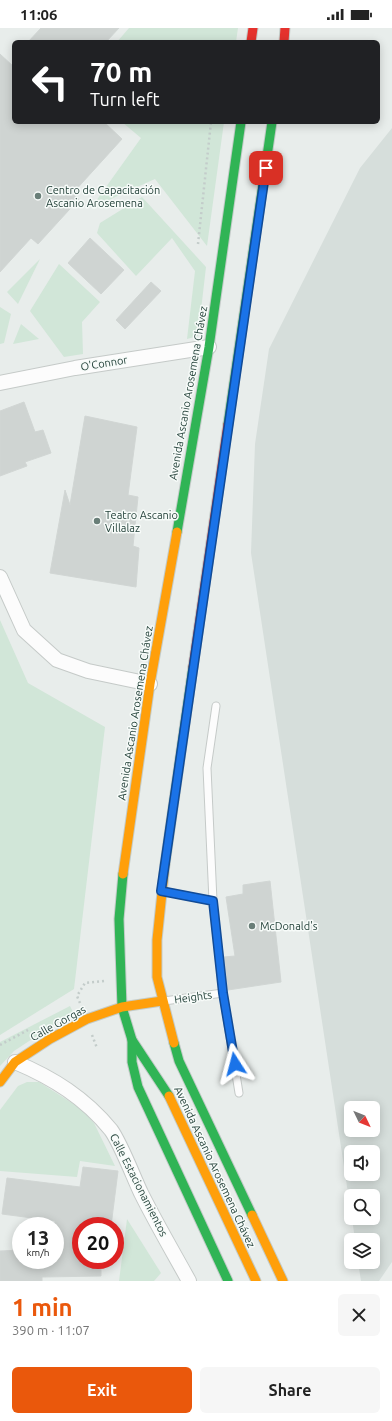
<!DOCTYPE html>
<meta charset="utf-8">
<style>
:root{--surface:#fff;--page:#f6f6f6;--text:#222;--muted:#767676;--accent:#ea580c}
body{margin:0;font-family:Ubuntu,sans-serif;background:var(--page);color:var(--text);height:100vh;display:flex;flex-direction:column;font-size:15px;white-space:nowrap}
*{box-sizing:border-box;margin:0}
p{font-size:13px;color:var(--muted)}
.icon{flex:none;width:22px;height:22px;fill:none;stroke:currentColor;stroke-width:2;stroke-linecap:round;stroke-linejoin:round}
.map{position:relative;height:1253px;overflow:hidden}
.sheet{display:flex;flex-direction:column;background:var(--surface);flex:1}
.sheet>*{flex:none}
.guide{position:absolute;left:12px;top:12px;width:368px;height:84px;border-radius:6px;box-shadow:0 2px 10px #0003;background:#202124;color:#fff;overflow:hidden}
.needle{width:26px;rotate:133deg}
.controls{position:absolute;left:344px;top:1073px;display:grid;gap:8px}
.controls a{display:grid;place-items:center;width:36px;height:36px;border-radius:6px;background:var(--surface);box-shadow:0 2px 10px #0003;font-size:20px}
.speed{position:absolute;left:12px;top:1189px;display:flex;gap:8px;font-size:20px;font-weight:700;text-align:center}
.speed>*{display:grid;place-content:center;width:52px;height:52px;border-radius:50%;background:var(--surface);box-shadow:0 2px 10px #0003;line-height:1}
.speed small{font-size:10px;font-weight:400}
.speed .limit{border:6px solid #d22;background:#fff;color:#111}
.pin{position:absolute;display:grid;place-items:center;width:34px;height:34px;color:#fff;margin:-17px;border-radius:8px;box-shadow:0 2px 6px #0006}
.me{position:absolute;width:44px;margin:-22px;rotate:351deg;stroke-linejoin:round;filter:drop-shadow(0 0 3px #0008)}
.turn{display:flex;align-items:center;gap:14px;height:84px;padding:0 12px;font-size:18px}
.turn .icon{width:52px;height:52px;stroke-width:2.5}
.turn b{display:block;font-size:28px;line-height:34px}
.round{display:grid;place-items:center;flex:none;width:42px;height:42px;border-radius:6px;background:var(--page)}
.head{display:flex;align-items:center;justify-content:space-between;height:68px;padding:0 12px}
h1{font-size:24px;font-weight:700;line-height:30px;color:var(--accent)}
.cta{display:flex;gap:8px;margin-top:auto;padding:8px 12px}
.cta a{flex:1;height:46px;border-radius:6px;background:var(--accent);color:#fff;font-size:16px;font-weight:700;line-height:46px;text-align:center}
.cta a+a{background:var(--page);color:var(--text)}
.status{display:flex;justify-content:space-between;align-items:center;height:28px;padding:0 20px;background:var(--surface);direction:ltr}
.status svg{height:11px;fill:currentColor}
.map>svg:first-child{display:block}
.built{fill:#d6dedb;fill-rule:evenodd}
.green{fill:#d1e6d8}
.building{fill:#cfd4d2;stroke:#d1d6d4}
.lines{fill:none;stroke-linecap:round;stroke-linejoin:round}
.lane-casing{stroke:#c5cac8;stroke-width:9}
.street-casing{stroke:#c5cac8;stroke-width:16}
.fast-casing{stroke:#c3cbc8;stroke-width:11}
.slow-casing{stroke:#c3cbc8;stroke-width:11}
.jam-casing{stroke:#c3cbc8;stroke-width:11}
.path{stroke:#c3ccca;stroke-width:2.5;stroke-dasharray:2 3;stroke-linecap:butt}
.lane{stroke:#fcfcfc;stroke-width:7}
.street{stroke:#fcfcfc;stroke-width:14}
.fast{stroke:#30b455;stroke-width:9}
.slow{stroke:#ff9f0a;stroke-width:9}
.jam{stroke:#e5322d;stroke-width:9}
.route-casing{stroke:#114b97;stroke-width:10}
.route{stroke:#1a73e8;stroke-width:7}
.poi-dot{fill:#697e78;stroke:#f7fbf9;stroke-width:1.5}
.labels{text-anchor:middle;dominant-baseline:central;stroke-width:3;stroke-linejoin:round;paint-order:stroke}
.poi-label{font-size:11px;fill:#24423a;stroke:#f7fbf9;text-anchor:start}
.street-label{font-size:11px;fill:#24423a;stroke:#f7fbf9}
</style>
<div class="status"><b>11:06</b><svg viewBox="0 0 49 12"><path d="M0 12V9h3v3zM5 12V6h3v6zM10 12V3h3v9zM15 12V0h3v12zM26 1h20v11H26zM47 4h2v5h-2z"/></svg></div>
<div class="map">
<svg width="392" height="1253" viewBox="0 0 392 1253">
<rect width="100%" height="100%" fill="#e8edeb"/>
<!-- built -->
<path class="built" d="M392 100V1234L379 1253H361L358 1234H373V1212H355L352 1190H373V1168H351V1185L251 525 255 416 269 321 360 140ZM351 1080H373V1102H351ZM351 1124H373V1146H351Z"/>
<!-- green -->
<g class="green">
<path d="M129 0H238L236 14H117Z"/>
<path d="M122 94H224L207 218 155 151 91 180 141 110Z"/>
<path d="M142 169 206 239 198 308 187 311 195 243 172 210 136 248 97 205 100 195Z"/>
<path d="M40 231 18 276 7 264Z"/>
<path d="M59 236 100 274 82 294 83 326 64 329 30 283Z"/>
<path d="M0 279 11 286 4 315 0 316Z"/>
<path d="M21 296 39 311 13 316Z"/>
<path d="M0 592 28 655 105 699 74 961 0 1007Z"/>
<path d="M70 978 73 984 14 1023 0 1038V1014Z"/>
<path d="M27 1054H39L80 1080 94 1095 115 1138 80 1133 77 1149 0 1143V1082L18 1058Z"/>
<path d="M127 1191 161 1245 154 1253H119Z"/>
</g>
<!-- building -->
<g class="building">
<path d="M41 0H119L106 14H28Z"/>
<path d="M0 26 14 39V94H104L122 111 72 166 79 171 38 216 31 210 0 244Z"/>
<path d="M90 210 124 242 101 266 68 235Z"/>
<path d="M151 254 161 263 125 301 116 292Z"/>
<path d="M24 374 35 404 43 402 51 425 25 434 27 438 0 448V383Z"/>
<path d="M85 388 137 399 128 467 138 469 133 518 139 520 136 559 50 545 65 462 70 477Z"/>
<path d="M270 853 281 954 228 962 224 929 235 928 226 869 243 866V857Z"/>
<path d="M83 1139 118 1143 111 1198 81 1196V1232H101V1248L42 1249V1253H0V1223L21 1222V1232H55V1193L2 1186 7 1150 80 1159Z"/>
</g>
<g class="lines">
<!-- lane casing -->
<g class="lane-casing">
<g id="lane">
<path d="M216 678 207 740 213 873 223 965 239 1065"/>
<path d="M162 863 213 873"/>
<path d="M164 973 223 965"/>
</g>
</g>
<!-- street casing -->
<g class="street-casing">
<g id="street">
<path d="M0 355 75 340 209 319"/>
<path d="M0 549 24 602 57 632 88 643 150 656"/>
<path d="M15 1034C53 1050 85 1070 111 1102 121 1116 133 1148 141 1165 156 1195 173 1224 189 1253"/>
</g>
</g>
<!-- fast casing -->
<g class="fast-casing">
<g id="fast">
<path d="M228 396 272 94"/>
<path d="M177 504 209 319 241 94"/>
<path d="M165 836 193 639"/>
<path d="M123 846 119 891 122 979 132 1012 169 1068"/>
<path d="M132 1012V1034L138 1059 228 1253"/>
<path d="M174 1015 179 1033 252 1187"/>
</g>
</g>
<!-- slow casing -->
<g class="slow-casing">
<g id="slow">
<path d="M165 836 157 912V949L174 1015"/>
<path d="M123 846 150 656 177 504"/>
<path d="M0 1054 15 1034 50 1011 87 991 122 979 162 973"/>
<path d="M169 1068 256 1253"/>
<path d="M252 1187 283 1253"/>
</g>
</g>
<!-- jam casing -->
<g class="jam-casing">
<g id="jam">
<path d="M251 14 253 0"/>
<path d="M284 14 285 0"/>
<path d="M193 639 228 396"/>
</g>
</g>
<!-- path -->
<g class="path">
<path d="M198 216 211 94"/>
<path d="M80 975 77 968 85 955 104 953"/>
<path d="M92 1007 97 1020"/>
<path d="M0 1017 28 1002"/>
</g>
<!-- lane -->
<use href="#lane" class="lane"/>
<!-- street -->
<use href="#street" class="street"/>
<!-- fast -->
<use href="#fast" class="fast"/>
<!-- slow -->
<use href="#slow" class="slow"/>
<!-- jam -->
<use href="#jam" class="jam"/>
</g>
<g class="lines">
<!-- route casing -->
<g class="route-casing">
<path id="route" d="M235 1036 223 965 213 873 161 863 266 140"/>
</g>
<!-- route -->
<use href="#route" class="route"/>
</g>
<!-- markers -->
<g class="poi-dot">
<circle cx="38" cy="168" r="4"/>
<circle cx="97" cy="493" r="4"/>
<circle cx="252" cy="898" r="4"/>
</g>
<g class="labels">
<!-- poi labels -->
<g class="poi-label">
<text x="46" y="162">Centro de Capacitación<tspan x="46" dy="13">Ascanio Arosemena</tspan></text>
<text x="105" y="487">Teatro Ascanio<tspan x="105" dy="13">Villalaz</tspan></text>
<text x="260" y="898">McDonald's</text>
</g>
<!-- street labels -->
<g class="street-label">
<text transform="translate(104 335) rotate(-9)">O'Connor</text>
<text transform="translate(188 365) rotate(-80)">Avenida Ascanio Arosemena Chávez</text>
<text transform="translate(135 685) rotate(-81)">Avenida Ascanio Arosemena Chávez</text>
<text transform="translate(193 969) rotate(-8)">Heights</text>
<text transform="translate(58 995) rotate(-29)">Calle Gorgas</text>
<text transform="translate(215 1139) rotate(65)">Avenida Ascanio Arosemena Chávez</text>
<text transform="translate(139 1157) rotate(63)">Calle Estacionamientos</text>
</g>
</g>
</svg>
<div class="controls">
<a><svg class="needle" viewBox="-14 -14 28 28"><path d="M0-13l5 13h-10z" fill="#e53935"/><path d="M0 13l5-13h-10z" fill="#767676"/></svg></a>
<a><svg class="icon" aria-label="sound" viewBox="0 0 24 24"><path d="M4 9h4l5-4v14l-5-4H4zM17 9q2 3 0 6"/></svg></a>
<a><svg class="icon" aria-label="search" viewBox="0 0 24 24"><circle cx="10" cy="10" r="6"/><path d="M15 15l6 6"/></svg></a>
<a><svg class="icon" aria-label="layers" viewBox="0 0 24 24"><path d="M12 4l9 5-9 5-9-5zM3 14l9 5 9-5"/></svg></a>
</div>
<div class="speed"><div>13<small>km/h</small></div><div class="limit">20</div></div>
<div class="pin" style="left:266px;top:140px;background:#d93025"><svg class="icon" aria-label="arrive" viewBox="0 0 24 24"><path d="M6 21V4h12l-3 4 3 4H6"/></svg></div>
<svg class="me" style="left:235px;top:1036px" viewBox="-20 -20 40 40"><path d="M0-17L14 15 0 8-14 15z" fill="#1a73e8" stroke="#fff" stroke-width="4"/></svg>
<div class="guide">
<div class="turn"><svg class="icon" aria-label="left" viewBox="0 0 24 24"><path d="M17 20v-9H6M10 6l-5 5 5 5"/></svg><div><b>70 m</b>Turn left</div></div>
</div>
</div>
<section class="sheet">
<div class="head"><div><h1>1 min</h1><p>390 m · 11:07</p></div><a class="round"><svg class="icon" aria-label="close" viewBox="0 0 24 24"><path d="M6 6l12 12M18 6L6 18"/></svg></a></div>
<div class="cta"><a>Exit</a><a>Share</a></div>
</section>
